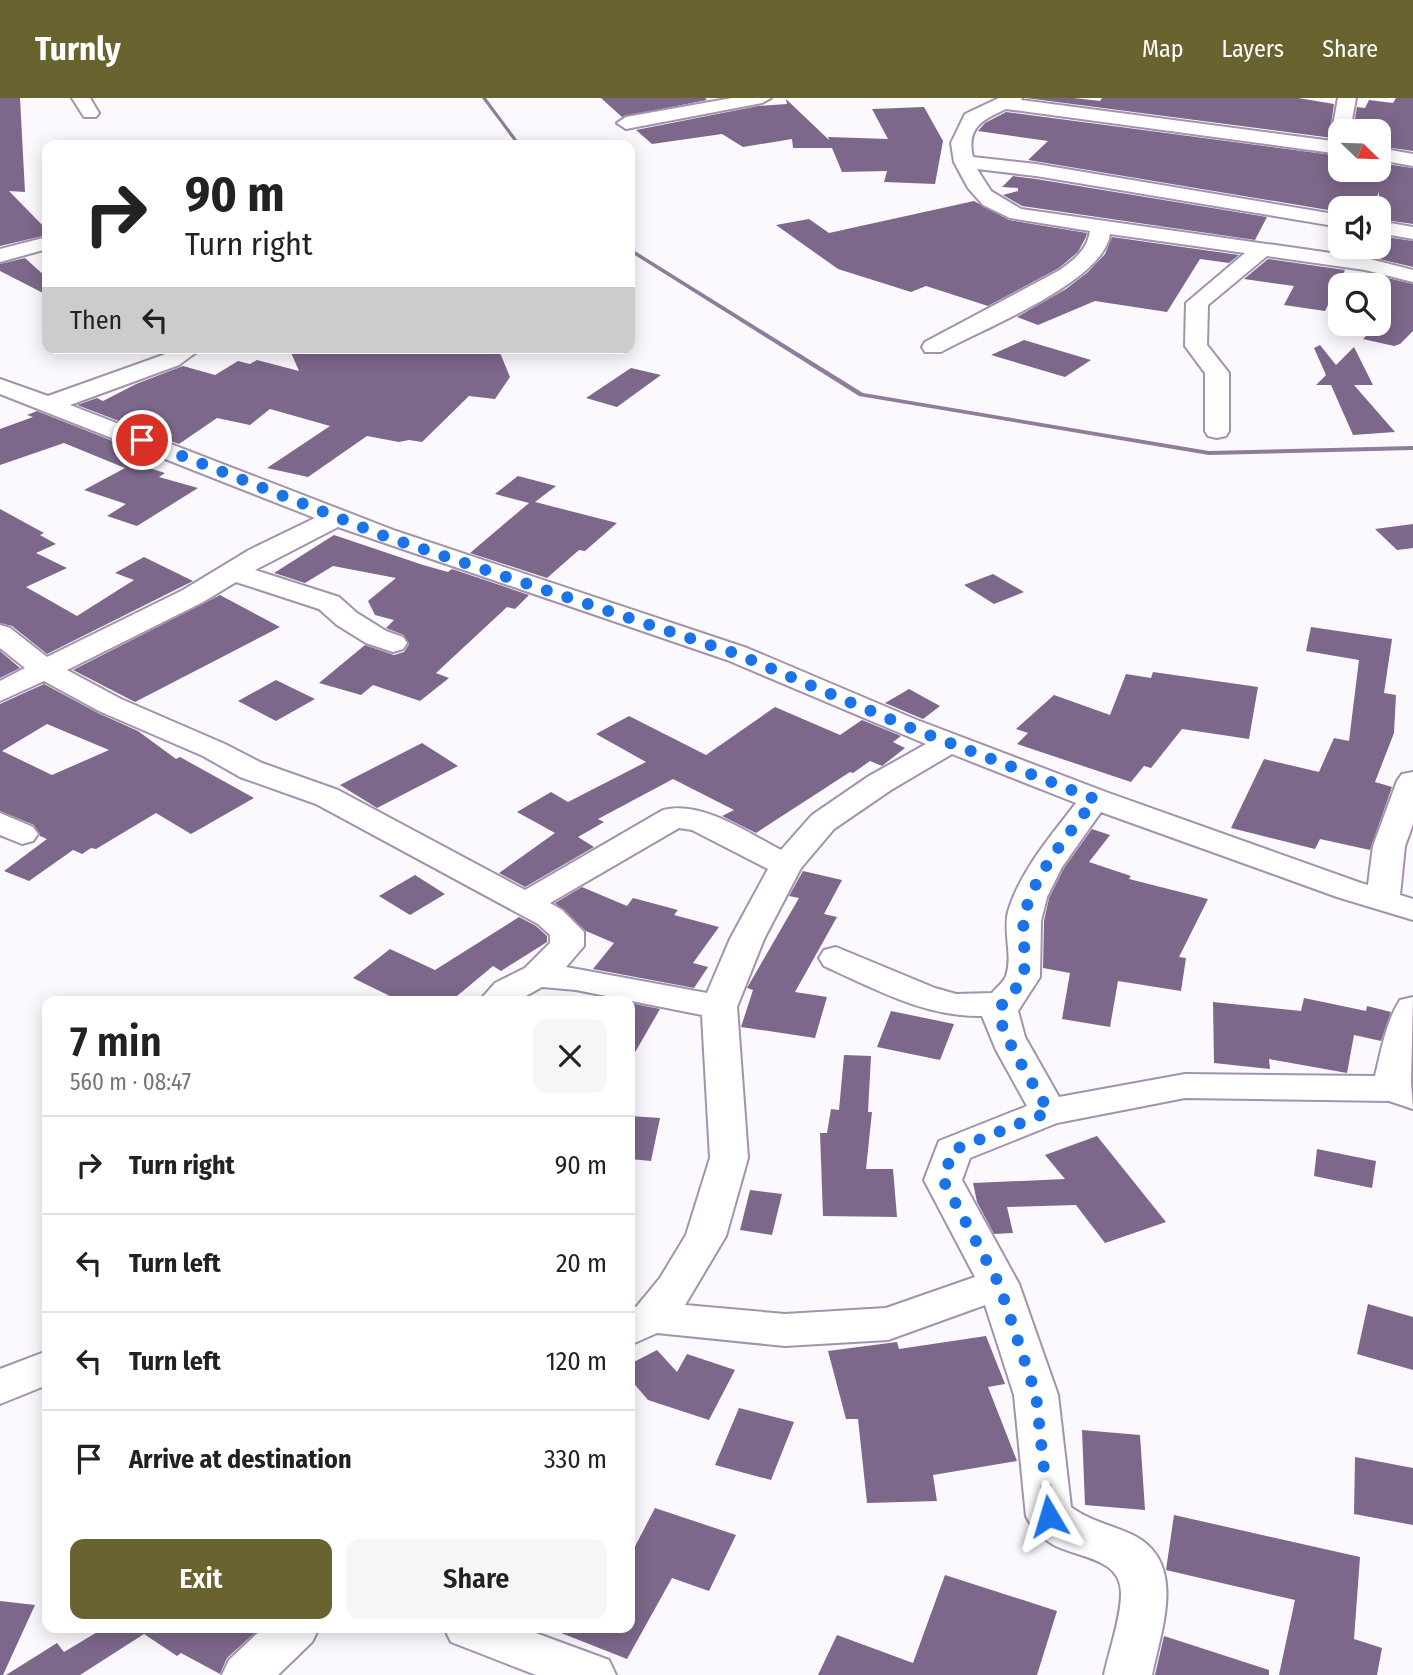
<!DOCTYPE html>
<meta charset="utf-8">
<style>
:root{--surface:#fff;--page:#f6f6f6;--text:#222;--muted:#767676;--line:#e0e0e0;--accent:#696330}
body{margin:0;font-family:"Fira Sans Condensed",sans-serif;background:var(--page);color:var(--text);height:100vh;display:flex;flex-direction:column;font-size:26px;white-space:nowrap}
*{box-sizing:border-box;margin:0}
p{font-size:23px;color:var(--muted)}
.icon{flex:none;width:38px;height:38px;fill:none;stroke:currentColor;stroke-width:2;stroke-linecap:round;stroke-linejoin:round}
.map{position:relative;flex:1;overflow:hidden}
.side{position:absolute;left:42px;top:898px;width:593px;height:637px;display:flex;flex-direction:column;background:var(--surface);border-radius:14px;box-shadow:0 4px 18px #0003}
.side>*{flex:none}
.top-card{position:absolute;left:42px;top:42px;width:593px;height:214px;border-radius:14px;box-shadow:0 4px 18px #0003;background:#fff;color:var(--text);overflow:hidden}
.needle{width:46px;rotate:113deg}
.buttons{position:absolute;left:1328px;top:21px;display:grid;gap:14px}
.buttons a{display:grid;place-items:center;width:63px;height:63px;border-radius:14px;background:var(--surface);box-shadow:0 4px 18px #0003;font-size:35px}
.pin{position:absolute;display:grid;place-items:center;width:60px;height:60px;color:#fff;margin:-30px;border:4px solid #fff;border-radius:50%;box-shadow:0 2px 7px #0007}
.me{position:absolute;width:77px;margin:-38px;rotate:353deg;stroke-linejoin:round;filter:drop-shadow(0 0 5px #0008)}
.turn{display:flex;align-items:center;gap:24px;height:147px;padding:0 28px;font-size:32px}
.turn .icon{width:91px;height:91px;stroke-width:2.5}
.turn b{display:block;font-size:49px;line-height:60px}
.then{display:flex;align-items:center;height:66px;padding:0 28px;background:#0003;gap:14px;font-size:26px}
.round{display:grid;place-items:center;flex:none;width:74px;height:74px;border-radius:14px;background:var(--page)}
.headline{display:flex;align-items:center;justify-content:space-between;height:119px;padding:0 28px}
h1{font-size:42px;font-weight:600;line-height:52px}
.primary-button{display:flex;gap:14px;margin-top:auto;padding:14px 28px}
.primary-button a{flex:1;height:80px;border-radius:14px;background:var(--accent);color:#fff;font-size:28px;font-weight:600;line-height:80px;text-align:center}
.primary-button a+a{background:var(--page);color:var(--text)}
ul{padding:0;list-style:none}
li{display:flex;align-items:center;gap:21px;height:98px;padding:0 28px;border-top:2px solid var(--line)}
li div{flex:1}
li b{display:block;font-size:26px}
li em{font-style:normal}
header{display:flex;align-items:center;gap:42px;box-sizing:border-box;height:98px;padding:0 35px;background:var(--accent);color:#fff}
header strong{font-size:33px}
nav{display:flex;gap:38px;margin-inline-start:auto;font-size:24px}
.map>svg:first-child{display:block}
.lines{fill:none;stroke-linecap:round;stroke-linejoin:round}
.stream{fill:#8e7c99;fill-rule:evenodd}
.building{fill:#7d688b;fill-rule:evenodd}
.minor-casing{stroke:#a392ad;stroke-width:4}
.minor{fill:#fff;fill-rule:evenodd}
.route{stroke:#1a73e8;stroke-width:12;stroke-dasharray:0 21.6}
</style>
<header>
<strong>Turnly</strong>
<nav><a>Map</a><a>Layers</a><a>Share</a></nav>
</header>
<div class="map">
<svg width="1413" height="1577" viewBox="0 0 1413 1577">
<rect width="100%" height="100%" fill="#fbf8fe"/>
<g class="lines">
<!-- stream -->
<g class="stream">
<path d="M482 0H486L521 47H517Z"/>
<path d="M630 150 863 295 1209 353 1413 348V352L1209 357 859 298 630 154Z"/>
</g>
</g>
<!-- building -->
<g class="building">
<path d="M0 0H20L25 94 9 93 47 132V137L0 148Z"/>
<path d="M601 0H705L707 2 622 19Z"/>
<path d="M1026 0H1074L1100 3 1102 0H1298L1334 6 1330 34 1340 41Z"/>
<path d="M1396 0H1413V53L1379 48V33H1353L1357 9 1365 10 1369 2 1393 5Z"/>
<path d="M786 1 829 42 828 39 888 41 872 11 924 9 943 43 935 86 884 84 887 73 842 74 832 50H793L792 41 743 49 722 36 652 46 636 32 758 8 787 6Z"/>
<path d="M1006 14 1340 58V72H1379V65L1413 70V126L1379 121V94L1372 110H1340V114L1028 62 1048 43 978 33 985 25Z"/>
<path d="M1013 78 1036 81 1267 119 1255 142 1022 108 1003 97 1018 93V90L1002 89Z"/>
<path d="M974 103 1009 122 1087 135 1086 139 1078 154 1059 170 988 208 926 188 911 194 838 171 776 127 809 121 829 135Z"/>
<path d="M1379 138 1413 143V169L1379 161Z"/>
<path d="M1112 139 1239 157 1229 165 1200 161 1167 214 1095 203 1038 227 1017 219 1066 191 1088 174 1105 156Z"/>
<path d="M25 160 47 180V197L0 173V166Z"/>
<path d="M1268 161 1345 172 1325 213 1284 207 1294 188 1244 181Z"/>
<path d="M1379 178 1413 186V233L1400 246 1394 248 1363 241 1382 222 1379 221Z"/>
<path d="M1024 242 1091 262 1065 279 991 257Z"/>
<path d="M1320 247 1336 267 1354 249 1373 287H1354L1395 334 1353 337 1331 287H1316L1326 277 1314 250Z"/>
<path d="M289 250H498L510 279 495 301 469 298 422 344 409 342 399 344 367 338 308 379 267 370 330 328 270 311 250 327 217 320 179 346 77 307 97 300 103 303 136 286 183 268 215 277 238 263 250 266 257 262 299 273Z"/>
<path d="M631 270 661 277 617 309 586 300Z"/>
<path d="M37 313 158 361 146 369 165 375 159 379 198 390 137 428 107 418 126 406 84 392 125 370 64 345 0 367V331L33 319 27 317Z"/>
<path d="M518 378 556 388 535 404 617 425 585 453 579 452 547 480 470 455 529 405 495 396Z"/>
<path d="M0 411 44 435 40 437 56 446 36 455 67 470 26 489 77 518 134 482 115 475 144 459 193 483 47 556 12 528 0 525Z"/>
<path d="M1413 426V450L1397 452 1375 431Z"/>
<path d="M334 437 423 467 448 474 452 471 529 497 515 511 507 509 436 575 449 580 420 603 373 587 361 597 319 585 365 547 394 557 404 554 409 546 404 537 386 530 394 522 375 517 368 503 396 480 333 468 305 485 274 475Z"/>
<path d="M993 476 1024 494 994 506 964 487Z"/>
<path d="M220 497 280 529 135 604 73 572Z"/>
<path d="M1311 529 1392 541 1384 595 1396 597 1394 635 1375 684 1392 689 1370 752 1320 741 1315 751 1231 730 1264 661 1319 674 1334 640 1349 643 1359 562 1306 553Z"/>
<path d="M0 553 20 570 0 580Z"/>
<path d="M1153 574 1258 589 1249 641 1182 631 1151 670 1144 668 1131 684 1017 646 1028 635 1016 631 1054 597 1110 617 1126 576 1151 580Z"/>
<path d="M276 582 315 601 276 623 238 603Z"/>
<path d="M44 586 98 615 138 633 176 661 180 659 254 700 191 736 156 715 96 751 91 750 82 756 73 752 29 783 4 773 47 741 40 738 34 727 0 713V606ZM47 626 109 652 52 677 2 653Z"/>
<path d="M909 591 940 608 923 621 885 605Z"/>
<path d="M775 609 840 637 862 622 901 638 893 644 905 650 882 668 870 663 853 675 850 674 756 735 722 718 734 712 673 681 598 721 604 724 578 739 594 749 525 789 499 775 555 735 517 714 551 694 568 704 646 664 596 636 629 618 706 657Z"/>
<path d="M422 645 458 668 377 710 340 687Z"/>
<path d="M1092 731 1110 737 1089 764 1131 778 1129 781 1208 801 1179 859 1186 860 1181 893 1118 883 1110 929 1062 921 1070 875 1043 870 1044 823 1049 800 1064 770Z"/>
<path d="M803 773 842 782 824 816 837 819 795 894 827 899 815 940 741 929 753 892 747 890 799 800 789 798Z"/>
<path d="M415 777 445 796 410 817 379 798Z"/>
<path d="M582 789 627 808 633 800 678 812 674 817 719 829 693 865 708 869 694 890 593 871 614 845 586 833 555 805Z"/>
<path d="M519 819 536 828 547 838V844L501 873 493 868 451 903H400L353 880 390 851 435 872Z"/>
<path d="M1304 900 1366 913 1367 908 1391 914 1381 943 1354 937 1347 975 1269 961 1270 971 1214 965 1213 904 1301 913Z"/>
<path d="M630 905 660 911 630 963Z"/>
<path d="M891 913 954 926 940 962 877 949Z"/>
<path d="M844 957 871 958 868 1014H872L866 1071H893L897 1119 823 1118 820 1035H827L831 1011 839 1012Z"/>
<path d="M630 1018 660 1020 651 1063 630 1061Z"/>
<path d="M1097 1038 1166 1124 1105 1145 1076 1107 1007 1109 1013 1135 994 1136 977 1104 973 1085 1065 1081 1045 1057Z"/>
<path d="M1317 1051 1376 1063 1372 1090 1314 1078Z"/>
<path d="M750 1092 782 1096 772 1137 740 1132Z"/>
<path d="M1368 1206 1413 1219V1272L1357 1256Z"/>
<path d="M986 1238 1005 1286 988 1289 1017 1363 933 1377 937 1403 867 1405 858 1321H846L828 1253 897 1244 899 1251Z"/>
<path d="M657 1252 677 1274 687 1256 735 1272 709 1322 648 1302 630 1281V1266Z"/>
<path d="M739 1310 794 1324 771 1382 715 1367Z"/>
<path d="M1082 1332 1140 1337 1145 1412 1085 1407Z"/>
<path d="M1355 1359 1413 1370V1427L1354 1416Z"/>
<path d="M655 1410 736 1437 709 1493 672 1480 627 1561 551 1531 630 1530V1458Z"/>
<path d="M1174 1417 1360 1459 1354 1541 1382 1550 1377 1577H1279L1295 1502 1166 1472Z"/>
<path d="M945 1477 1057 1513 1037 1577H818L837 1537 913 1565Z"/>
<path d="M0 1503 35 1507 3 1577H0Z"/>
<path d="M104 1530H260L227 1560 220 1576 181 1555 177 1558 144 1536 80 1577H6L57 1545 64 1554Z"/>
<path d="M1164 1538 1269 1572V1577H1155Z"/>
</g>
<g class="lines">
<!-- minor casing -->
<g class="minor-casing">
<g id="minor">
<path d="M72 0H90L99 15 96 19H84Z"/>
<path d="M732 0H771L762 5 626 31 617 25 626 19Z"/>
<path d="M999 0H1022L1021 2 1340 44V56L1006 11C982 22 966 30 973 59L1036 66 1340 117V129L1036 78 977 71 991 93 1021 111 1366 160 1413 172V184L1365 172 1267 158 1208 207 1207 247 1229 275V333L1226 338 1217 340 1208 338 1205 333V275L1185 248 1186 205 1245 155 1110 136C1104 184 982 231 941 254H925L922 249 925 244 1060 172C1075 161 1087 152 1090 133L1010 120 983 107 968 90 954 64 951 45 965 16Z"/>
<path d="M1338 0H1356L1350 33H1340V38L1332 33Z"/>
<path d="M1379 50 1413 56V68L1379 62Z"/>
<path d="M1379 123 1413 129V141L1379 135Z"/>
<path d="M47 139V151L0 164V151Z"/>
<path d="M174 250H202L179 267 70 307 396 433 747 550 917 622 1106 694 1361 785 1368 787 1373 748 1397 683 1402 676 1413 674V726L1405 748 1400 797 1413 801V822L1337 799 1101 714 1062 769 1047 799 1041 823 1040 879 1018 913 1025 939 1059 999 1185 976 1375 978C1381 953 1386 924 1400 902L1413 899 1411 984 1413 1011 1389 1003 1185 1000 1057 1025 970 1060 962 1082 1019 1186 1058 1297 1071 1409C1091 1424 1113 1427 1135 1438 1187 1466 1161 1532 1152 1577H1104C1109 1553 1121 1520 1121 1496 1122 1459 1076 1460 1052 1446 1040 1438 1032 1430 1026 1418L1014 1297 985 1207 888 1242 785 1248 657 1235 630 1247V1212L637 1208 660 1180 686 1137 710 1060 702 917 576 892 542 889 517 903H479L495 885 525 870 550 845V837L538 826 316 706 240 679 203 658 99 613 44 583 0 603V583L25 570 0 550V527L10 530 47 559 183 492 249 452 315 420 0 296V281L48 298 163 257ZM338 429 727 562 926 646 869 678 812 717 781 752C748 735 702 702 663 712L525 792 338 692 262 665 225 646 121 601 67 572 203 504 236 484 319 511 337 527 366 545 393 554 403 551 407 545 403 539 386 533 357 515 339 499 255 472ZM952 656 1076 705C1051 738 1020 773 1008 814 1003 835 1013 858 1006 878 1003 885 996 890 992 895L956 896 935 890 836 849 824 852 819 860 824 868C875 891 925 919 982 918L996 952 1027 1008 939 1043 924 1082 975 1179 886 1210 785 1216 685 1207 726 1138 748 1060 737 909 764 841 801 770 834 731 891 692ZM679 730 692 732 768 771 730 841 707 895 566 869 584 848V834L562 812 550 805Z"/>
<path d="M0 715 33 729 38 736 33 743 22 746 0 737Z"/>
<path d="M47 1253V1287L0 1306V1271Z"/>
<path d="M263 1530H319L312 1544 278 1577H222L229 1562Z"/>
<path d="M444 1530H522L609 1562 616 1577H536L451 1544Z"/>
</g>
</g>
<!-- minor -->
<use href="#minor" class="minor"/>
</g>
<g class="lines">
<!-- route -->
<path class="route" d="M142 342 387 439 737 556 906 628 1095 701C1071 734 1035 774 1025 815 1020 835 1028 858 1023 879 1018 894 997 902 1000 919 1003 940 1038 993 1049 1014L953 1052 943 1082 999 1186 1036 1297 1049 1418"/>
</g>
</svg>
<div class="buttons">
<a><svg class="needle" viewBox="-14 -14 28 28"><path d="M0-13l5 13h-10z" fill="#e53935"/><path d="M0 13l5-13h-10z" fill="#767676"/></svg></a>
<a><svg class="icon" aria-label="sound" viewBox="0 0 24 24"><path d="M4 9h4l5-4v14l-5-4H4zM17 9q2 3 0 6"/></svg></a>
<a><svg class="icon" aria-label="search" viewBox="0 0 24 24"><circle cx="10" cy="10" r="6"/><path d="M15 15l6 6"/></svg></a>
</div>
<div class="pin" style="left:142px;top:342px;background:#d93025"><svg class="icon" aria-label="arrive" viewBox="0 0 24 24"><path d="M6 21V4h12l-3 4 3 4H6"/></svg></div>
<svg class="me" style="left:1049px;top:1418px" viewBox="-20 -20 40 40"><path d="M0-17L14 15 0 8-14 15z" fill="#1a73e8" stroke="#fff" stroke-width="4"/></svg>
<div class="top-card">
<div class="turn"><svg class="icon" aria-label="right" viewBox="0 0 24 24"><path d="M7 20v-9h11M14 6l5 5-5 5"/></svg><div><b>90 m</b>Turn right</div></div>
<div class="then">Then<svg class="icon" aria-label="left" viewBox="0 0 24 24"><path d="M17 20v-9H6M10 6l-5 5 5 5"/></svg></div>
</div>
<section class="side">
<div class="headline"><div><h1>7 min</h1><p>560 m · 08:47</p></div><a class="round"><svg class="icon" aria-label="close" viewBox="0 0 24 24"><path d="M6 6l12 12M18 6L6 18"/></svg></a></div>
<ul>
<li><svg class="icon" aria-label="right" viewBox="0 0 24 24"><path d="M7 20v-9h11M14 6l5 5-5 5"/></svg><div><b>Turn right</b></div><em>90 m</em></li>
<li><svg class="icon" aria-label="left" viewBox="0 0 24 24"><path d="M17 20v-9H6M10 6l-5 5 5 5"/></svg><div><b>Turn left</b></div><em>20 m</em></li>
<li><svg class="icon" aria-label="left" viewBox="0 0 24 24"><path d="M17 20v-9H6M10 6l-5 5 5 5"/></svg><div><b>Turn left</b></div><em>120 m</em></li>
<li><svg class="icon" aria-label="arrive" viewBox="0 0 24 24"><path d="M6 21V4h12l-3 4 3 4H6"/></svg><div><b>Arrive at destination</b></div><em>330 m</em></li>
</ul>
<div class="primary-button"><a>Exit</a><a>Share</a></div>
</section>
</div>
